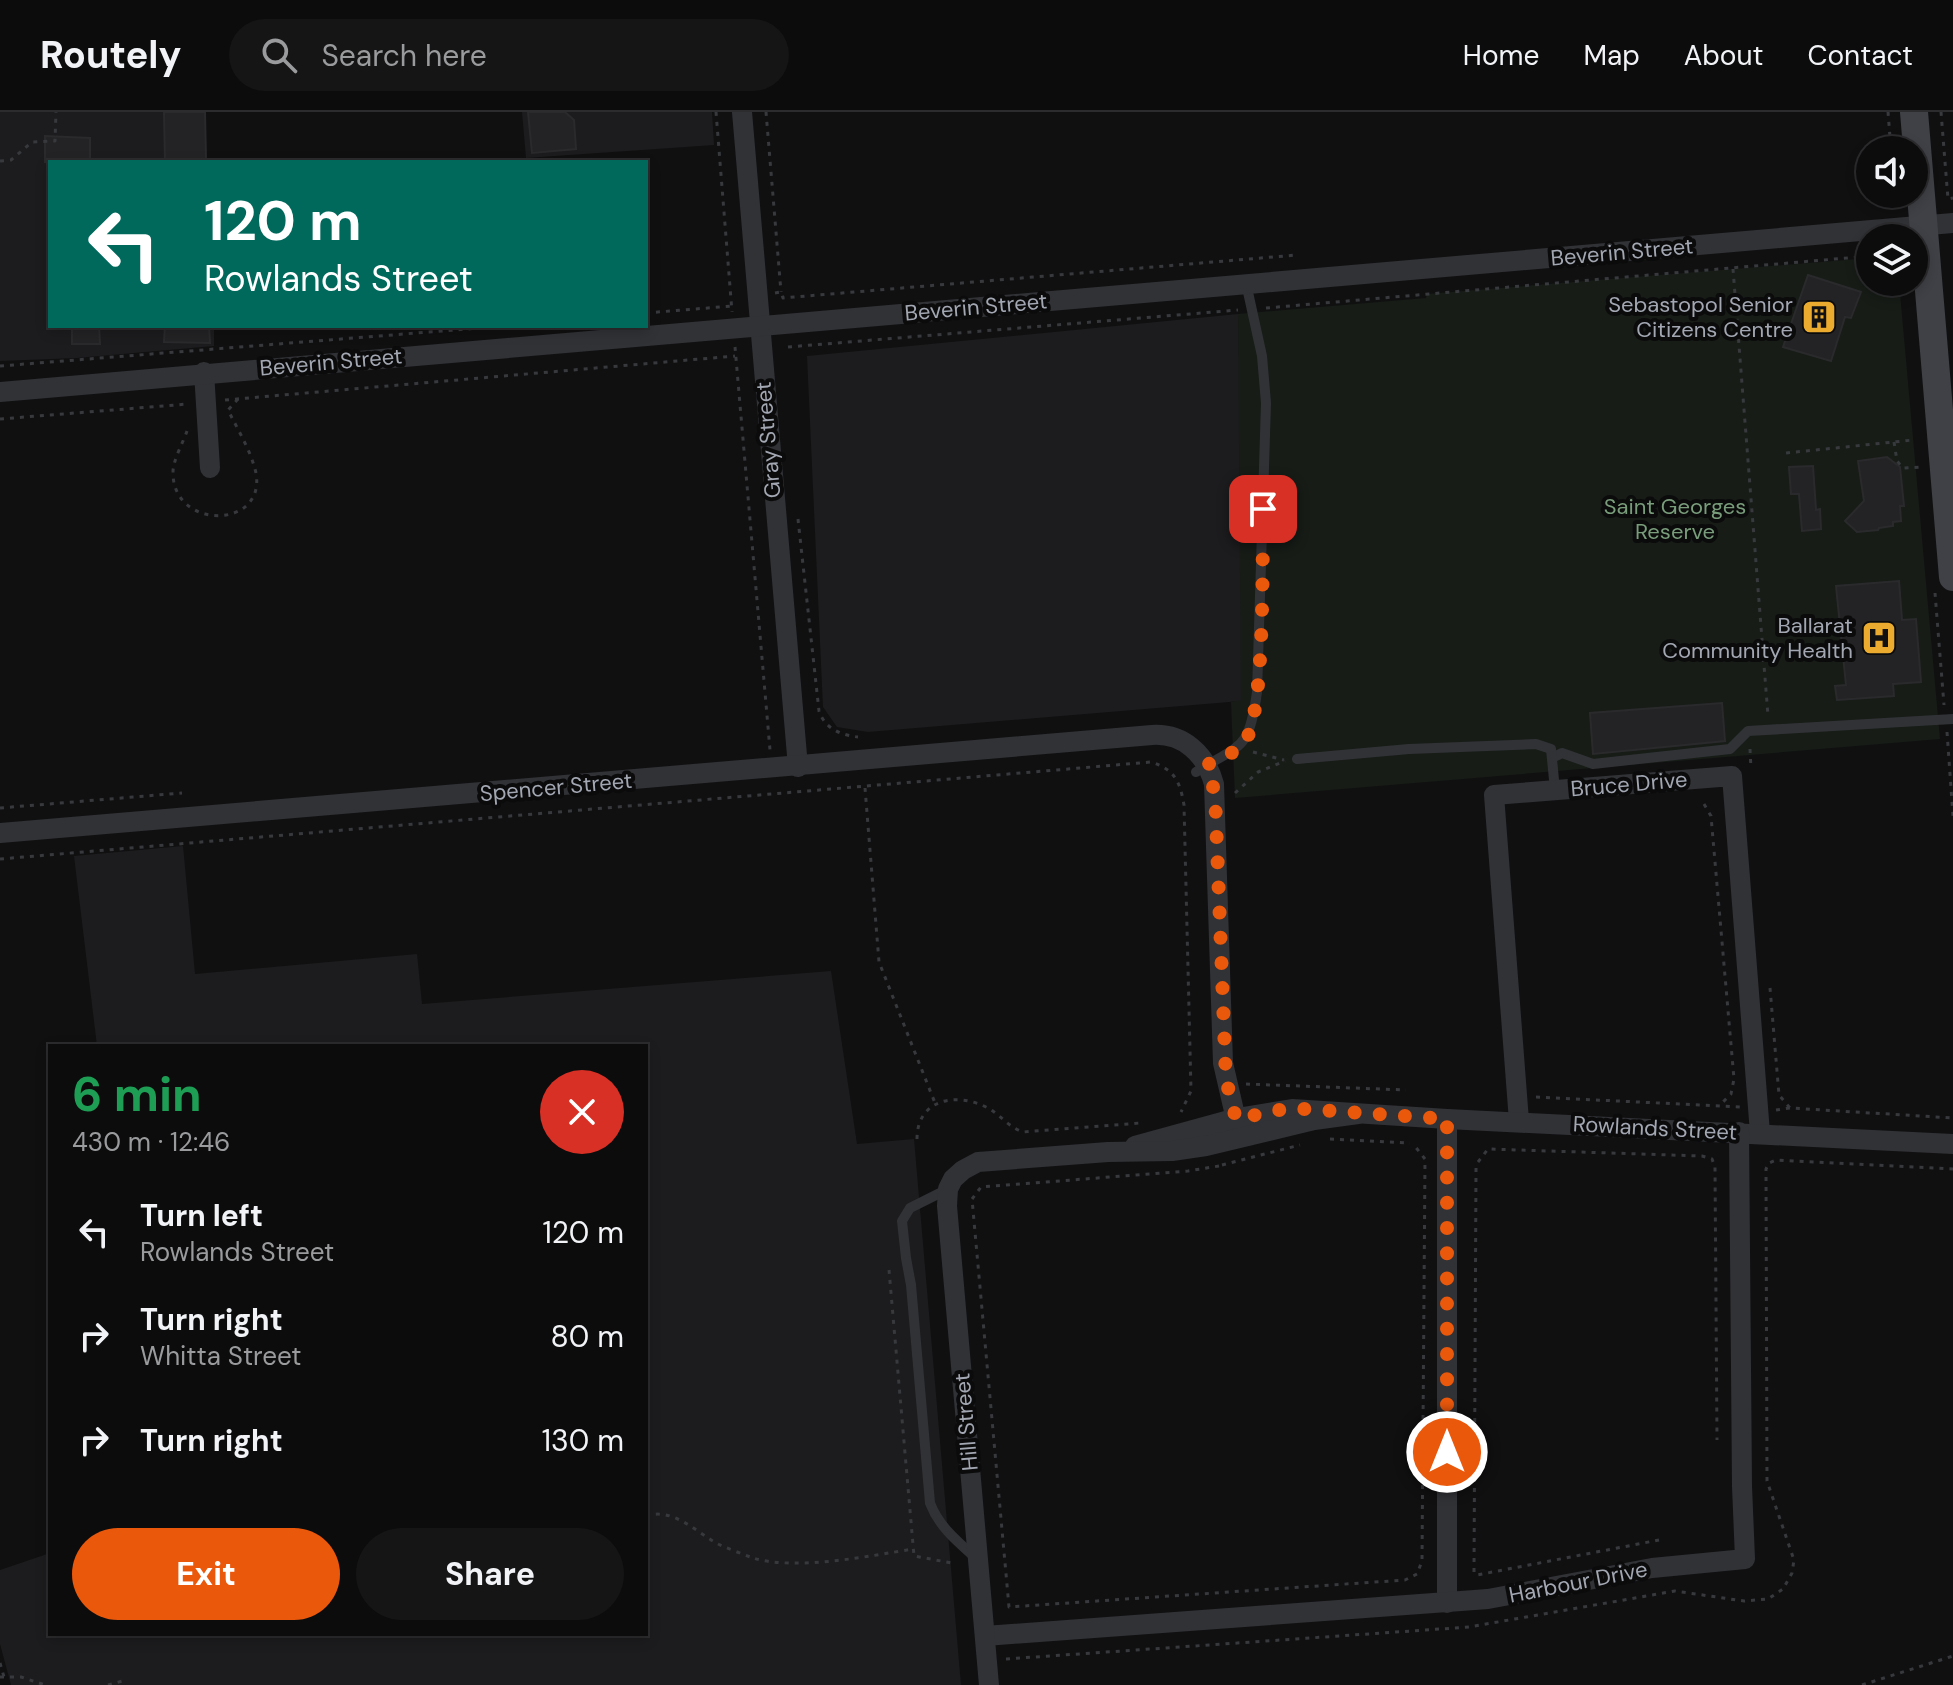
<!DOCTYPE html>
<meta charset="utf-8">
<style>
:root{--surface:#0c0c0d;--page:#151516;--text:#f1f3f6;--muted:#9a9b9d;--line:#2c2c2e;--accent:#ea580c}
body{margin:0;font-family:"DM Sans",sans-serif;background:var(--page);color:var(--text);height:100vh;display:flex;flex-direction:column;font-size:30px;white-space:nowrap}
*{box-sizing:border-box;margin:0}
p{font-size:26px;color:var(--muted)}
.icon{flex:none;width:44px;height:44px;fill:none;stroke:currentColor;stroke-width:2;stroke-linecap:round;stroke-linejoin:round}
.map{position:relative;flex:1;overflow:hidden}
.panel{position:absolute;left:48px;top:932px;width:600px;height:592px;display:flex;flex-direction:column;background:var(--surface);border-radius:0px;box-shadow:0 4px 12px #0003,0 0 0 2px var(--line)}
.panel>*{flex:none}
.guide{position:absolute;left:48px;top:48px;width:600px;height:168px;border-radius:0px;box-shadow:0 4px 12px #0003,0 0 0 2px var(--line);background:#00695c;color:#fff;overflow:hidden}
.fabs{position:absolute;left:1856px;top:24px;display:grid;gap:16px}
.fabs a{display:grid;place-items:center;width:72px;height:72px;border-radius:50%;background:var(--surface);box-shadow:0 4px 12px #0003,0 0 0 2px var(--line);font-size:40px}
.pin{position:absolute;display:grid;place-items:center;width:68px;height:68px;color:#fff;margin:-34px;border-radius:16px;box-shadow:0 4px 12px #0006}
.me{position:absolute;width:88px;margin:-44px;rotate:0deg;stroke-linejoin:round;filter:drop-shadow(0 0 6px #0008)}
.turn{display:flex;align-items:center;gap:28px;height:168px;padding:0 24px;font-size:36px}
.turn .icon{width:104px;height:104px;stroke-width:2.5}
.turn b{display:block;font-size:56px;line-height:68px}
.round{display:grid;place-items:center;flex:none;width:84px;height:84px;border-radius:42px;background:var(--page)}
.summary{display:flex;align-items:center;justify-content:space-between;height:136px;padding:0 24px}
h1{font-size:48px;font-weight:700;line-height:60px;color:#1e9e55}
.button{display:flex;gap:16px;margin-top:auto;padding:16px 24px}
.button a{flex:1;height:92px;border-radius:48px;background:var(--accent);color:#fff;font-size:32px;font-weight:700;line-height:92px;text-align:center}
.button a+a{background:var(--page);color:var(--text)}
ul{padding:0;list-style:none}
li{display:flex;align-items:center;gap:24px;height:104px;padding:0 24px}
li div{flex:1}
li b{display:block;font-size:30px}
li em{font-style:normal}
header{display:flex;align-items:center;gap:48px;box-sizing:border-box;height:112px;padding:0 40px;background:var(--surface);border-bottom:2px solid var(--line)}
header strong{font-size:38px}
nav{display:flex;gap:44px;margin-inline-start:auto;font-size:28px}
.search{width:560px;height:72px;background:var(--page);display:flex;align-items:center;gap:20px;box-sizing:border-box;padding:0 28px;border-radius:44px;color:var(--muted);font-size:30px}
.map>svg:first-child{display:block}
.built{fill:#1c1c1e}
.green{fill:#171c17}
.building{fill:#232325;stroke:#2a2a2d;stroke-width:2}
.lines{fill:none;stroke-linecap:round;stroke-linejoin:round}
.path{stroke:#37393d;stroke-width:3;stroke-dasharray:4 6;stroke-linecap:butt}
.lane{stroke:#313236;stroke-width:10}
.street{stroke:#313236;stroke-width:20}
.secondary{stroke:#3f4146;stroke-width:28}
.route{stroke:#ea580c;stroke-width:14;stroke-dasharray:0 25.2}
.labels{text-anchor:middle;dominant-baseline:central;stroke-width:8;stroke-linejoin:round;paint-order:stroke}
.street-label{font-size:22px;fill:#a2a7b2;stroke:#0b0b0c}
.poi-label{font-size:22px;fill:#a2a7b2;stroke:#0b0b0c;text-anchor:end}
.park-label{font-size:22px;fill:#799d7b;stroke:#0b0b0c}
</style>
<header>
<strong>Routely</strong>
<div class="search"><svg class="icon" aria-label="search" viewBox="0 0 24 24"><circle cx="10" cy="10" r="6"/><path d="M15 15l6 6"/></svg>Search here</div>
<nav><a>Home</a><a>Map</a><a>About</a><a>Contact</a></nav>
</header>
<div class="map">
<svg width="1953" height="1573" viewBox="0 0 1953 1573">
<rect width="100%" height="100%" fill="#101011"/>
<!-- built -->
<g class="built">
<path d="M0 0H205L207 50H50V214H214V234L77 246 0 249Z"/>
<path d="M522 0H712L714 33 526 46Z"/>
<path d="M1238 202 1244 489 1241 589 868 620 837 615 823 595 807 244Z"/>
<path d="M183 734 195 862 417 842 422 892 831 859 857 1032 914 1027 961 1573H11L0 1532V1458L50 1441V1522H646V934H97L74 744Z"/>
</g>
<!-- green -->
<path class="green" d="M1870 146V170H1899L1940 627 1235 686 1231 590 1241 588 1238 202 1426 186 1427 182Z"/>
<!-- building -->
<g class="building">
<path d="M164 0H205L206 50H165Z"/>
<path d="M528 0H565L574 8 576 37 532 41Z"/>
<path d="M45 24 90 26V50H45Z"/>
<path d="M1808 163 1861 180 1851 206 1845 205 1831 249 1783 235Z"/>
<path d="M72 214H99L100 232H72Z"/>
<path d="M165 214H209L210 231 164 230Z"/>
<path d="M1887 345 1900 355 1904 394H1900L1901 409 1893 410V414L1879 416 1878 418 1857 420 1845 409 1864 389 1858 349Z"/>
<path d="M1813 354 1816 398 1820 397 1821 417 1802 419 1799 382H1791L1789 355Z"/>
<path d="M1899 469 1902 508 1916 507 1921 570 1893 572 1894 584 1837 588 1835 574 1846 573 1836 474Z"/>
<path d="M1722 591 1725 629 1593 642 1590 601Z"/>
</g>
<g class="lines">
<!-- path -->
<g class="path">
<path d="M716 0 732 200"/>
<path d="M766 0 781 180"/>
<path d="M1888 0 1891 38"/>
<path d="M1941 0 1948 87 1953 86"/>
<path d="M0 49 11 48 32 30 55 29 56 0"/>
<path d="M1895 82 1896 98"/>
<path d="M1733 157 1768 604"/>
<path d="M775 181 781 180 783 186 1297 143"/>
<path d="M1266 196 1870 144"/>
<path d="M646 201 732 194"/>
<path d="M735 235 770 638"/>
<path d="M788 235 1238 198"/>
<path d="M0 254 505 214"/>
<path d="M225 288 735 244"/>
<path d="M0 307 188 292"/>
<path d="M187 319C183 331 173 348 173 360 172 418 266 418 256 361 251 339 238 318 228 298L238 287"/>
<path d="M1894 330 1897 349 1903 356 1922 355"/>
<path d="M1786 341 1913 328"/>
<path d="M798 407 819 599C825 617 841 623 858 625"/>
<path d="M1935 481 1944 593"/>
<path d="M1947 620 1953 704"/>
<path d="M1750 637 1751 657"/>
<path d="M1253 640 1284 648"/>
<path d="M865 676 879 850 935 991"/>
<path d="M1235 681 1258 660 1285 649"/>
<path d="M1704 692 1711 704 1734 967 1731 982 1721 992"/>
<path d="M0 696 182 681"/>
<path d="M0 747 1151 650C1174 657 1180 669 1184 693L1191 979 1181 1000"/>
<path d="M1770 876 1779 983 1790 996"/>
<path d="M1246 972 1406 978"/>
<path d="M1536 985 1740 995"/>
<path d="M1776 998 1790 996 1953 1006"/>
<path d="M917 1027C917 987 956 980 986 995 1000 1002 1008 1015 1023 1020L1140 1011"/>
<path d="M1330 1027 1410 1031"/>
<path d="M1478 1050 1488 1037 1702 1044 1712 1047 1715 1055 1717 1328"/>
<path d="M1222 1053 1300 1033"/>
<path d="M1219 1054 1188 1059 981 1075 972 1087 1009 1495 1405 1468 1417 1462 1422 1449 1425 1047 1414 1033"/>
<path d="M1476 1056 1474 1461 1477 1463 1659 1428"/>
<path d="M889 1158 914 1444 952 1451"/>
<path d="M646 1404C673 1395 696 1420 718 1432 729 1437 742 1442 753 1446 796 1459 869 1444 913 1437"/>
<path d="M1006 1547 1469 1515 1675 1479 1744 1489 1768 1487 1783 1477 1792 1461 1794 1448 1767 1369 1766 1057 1769 1051 1776 1048 1953 1057"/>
<path d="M0 1551 4 1565"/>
<path d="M0 1565H21L45 1573"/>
<path d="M108 1573 126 1568"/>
<path d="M1862 1573 1953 1544"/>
</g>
<!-- lane -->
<g class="lane">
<path d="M1552 646 1562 641 1593 652 1730 637 1748 619 1953 607"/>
<path d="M1297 647 1409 637 1536 632 1551 637 1555 678"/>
<path d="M1196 660C1242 631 1249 639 1257 580L1266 291 1262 244 1246 171"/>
<path d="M948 1077 910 1096 902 1109 906 1146 911 1173 930 1391C939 1415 958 1430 977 1447"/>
</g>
<!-- street -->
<g class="street">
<path d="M742 0 798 655"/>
<path d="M204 260 210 356"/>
<path d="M0 280 1953 111"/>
<path d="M0 721 1152 623C1183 621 1206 642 1214 672L1223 951 1240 1025"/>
<path d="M1447 1007V1491"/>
<path d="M1519 1009 1494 683 1732 664 1760 1021"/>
<path d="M1135 1034 1237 1006 1292 997 1447 1007 1953 1032"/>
<path d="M985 1524 1488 1487 1652 1456 1745 1447 1742 1374 1739 1020"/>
<path d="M989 1573 947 1094 948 1077 953 1067 963 1058 978 1050 1108 1040 1172 1039 1206 1034 1314 1008 1358 1002"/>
</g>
<!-- secondary -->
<path class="secondary" d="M1914 0 1953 465"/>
</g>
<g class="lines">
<!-- route -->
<path class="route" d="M1263 397C1262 439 1266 604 1244 631 1235 642 1219 646 1207 653L1215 682 1226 968 1236 1007 1284 997H1305L1447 1007V1340"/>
</g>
<!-- icons -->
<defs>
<g id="building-square" transform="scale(1.8)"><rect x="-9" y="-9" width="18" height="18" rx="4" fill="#ebab2e" stroke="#0b0b0c"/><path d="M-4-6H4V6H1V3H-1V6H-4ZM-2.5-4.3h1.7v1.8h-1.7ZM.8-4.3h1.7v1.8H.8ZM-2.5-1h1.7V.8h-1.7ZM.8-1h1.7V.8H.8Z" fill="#111"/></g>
<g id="hospital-square" transform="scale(1.8)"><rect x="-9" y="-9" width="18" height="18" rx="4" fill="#ebab2e" stroke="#0b0b0c"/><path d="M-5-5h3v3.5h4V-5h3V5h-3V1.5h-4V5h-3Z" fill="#111"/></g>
</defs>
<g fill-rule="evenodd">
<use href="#building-square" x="1819" y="205"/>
<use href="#hospital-square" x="1879" y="526"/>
</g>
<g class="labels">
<!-- street labels -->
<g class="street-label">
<text transform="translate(1622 140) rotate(-5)">Beverin Street</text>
<text transform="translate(976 195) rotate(-5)">Beverin Street</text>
<text transform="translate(331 250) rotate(-5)">Beverin Street</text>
<text transform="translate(768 328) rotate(-95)">Gray Street</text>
<text transform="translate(1629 672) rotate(-5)">Bruce Drive</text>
<text transform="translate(556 675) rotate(-5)">Spencer Street</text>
<text transform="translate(1655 1016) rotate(3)">Rowlands Street</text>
<text transform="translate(966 1310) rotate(-95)">Hill Street</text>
<text transform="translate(1578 1470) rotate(-11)">Harbour Drive</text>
</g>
<!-- poi labels -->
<g class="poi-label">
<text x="1793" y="192">Sebastopol Senior<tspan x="1793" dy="25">Citizens Centre</tspan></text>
<text x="1853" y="513">Ballarat<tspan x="1853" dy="25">Community Health</tspan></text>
</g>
<!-- park labels -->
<g class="park-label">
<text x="1675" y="394">Saint Georges<tspan x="1675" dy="25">Reserve</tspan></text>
</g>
</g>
</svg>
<div class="fabs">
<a><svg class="icon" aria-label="sound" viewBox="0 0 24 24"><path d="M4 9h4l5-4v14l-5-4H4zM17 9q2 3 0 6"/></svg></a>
<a><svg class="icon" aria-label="layers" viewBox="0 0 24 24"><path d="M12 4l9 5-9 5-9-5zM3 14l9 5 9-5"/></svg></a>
</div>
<div class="pin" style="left:1263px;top:397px;background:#d93025"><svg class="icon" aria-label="arrive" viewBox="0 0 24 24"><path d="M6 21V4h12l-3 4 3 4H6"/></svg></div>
<svg class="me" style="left:1447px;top:1340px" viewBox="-20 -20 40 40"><circle r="17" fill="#ea580c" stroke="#fff" stroke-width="3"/><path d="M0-11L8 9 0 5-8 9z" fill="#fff"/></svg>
<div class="guide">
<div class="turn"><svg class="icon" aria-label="left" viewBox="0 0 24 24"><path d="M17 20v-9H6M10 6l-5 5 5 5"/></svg><div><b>120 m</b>Rowlands Street</div></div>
</div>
<section class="panel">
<div class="summary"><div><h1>6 min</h1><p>430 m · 12:46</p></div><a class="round" style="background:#d93025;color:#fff"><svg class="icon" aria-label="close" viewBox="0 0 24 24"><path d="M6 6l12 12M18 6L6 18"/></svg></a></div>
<ul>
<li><svg class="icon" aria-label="left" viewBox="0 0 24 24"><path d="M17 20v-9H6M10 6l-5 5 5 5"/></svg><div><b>Turn left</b><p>Rowlands Street</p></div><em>120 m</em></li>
<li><svg class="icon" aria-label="right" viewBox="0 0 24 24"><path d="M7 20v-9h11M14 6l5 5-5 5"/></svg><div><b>Turn right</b><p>Whitta Street</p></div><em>80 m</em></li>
<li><svg class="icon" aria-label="right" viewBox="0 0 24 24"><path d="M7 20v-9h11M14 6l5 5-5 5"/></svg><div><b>Turn right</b></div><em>130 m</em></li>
</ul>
<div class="button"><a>Exit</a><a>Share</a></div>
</section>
</div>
